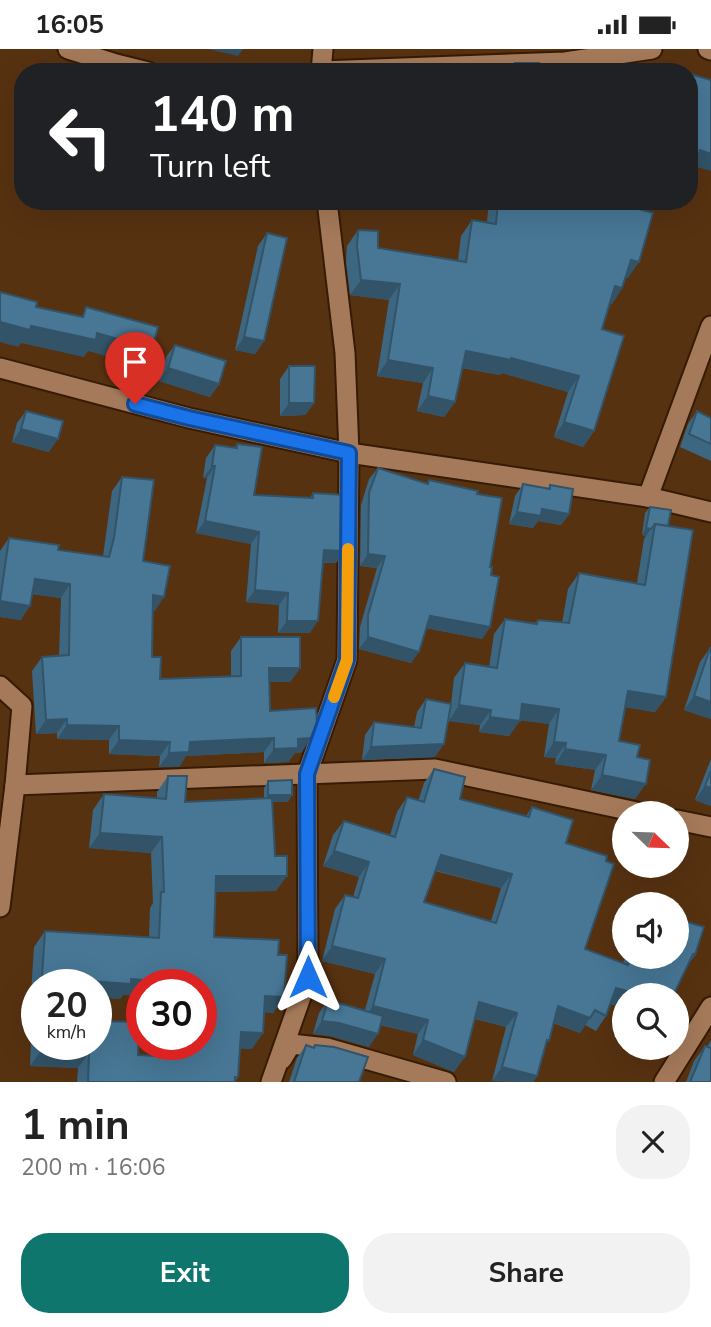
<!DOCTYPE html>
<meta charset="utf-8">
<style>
:root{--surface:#fff;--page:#f2f2f2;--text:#222;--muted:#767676;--accent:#0f766e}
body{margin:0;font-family:"Nunito Sans",sans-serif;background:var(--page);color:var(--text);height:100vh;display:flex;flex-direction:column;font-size:26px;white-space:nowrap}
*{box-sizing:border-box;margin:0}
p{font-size:23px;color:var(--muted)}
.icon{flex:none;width:38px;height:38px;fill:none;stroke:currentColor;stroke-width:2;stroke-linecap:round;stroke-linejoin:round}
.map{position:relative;height:1033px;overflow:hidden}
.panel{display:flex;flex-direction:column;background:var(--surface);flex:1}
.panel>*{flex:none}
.top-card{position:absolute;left:14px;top:14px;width:684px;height:147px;border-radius:28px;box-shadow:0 7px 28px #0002;background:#202124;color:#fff;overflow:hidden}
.needle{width:46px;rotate:113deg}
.tools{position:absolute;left:612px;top:752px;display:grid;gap:14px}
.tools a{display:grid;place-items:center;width:77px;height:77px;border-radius:50%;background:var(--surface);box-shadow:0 7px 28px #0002;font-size:35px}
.speed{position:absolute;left:21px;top:920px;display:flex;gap:14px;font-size:35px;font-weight:700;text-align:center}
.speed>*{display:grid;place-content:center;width:91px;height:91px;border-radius:50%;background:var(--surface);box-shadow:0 7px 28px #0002;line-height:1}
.speed small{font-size:18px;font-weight:400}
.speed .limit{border:10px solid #d22;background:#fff;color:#111}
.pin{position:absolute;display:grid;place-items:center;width:60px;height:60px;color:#fff;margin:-72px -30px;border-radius:50% 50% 50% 0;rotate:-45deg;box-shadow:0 0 7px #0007}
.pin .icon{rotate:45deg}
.me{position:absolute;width:77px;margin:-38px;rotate:0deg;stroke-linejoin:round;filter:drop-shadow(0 0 5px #0008)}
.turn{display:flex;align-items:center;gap:24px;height:147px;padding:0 21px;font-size:32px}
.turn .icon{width:91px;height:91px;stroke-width:2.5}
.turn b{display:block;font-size:49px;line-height:60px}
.round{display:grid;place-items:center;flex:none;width:74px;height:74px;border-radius:28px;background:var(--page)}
.headline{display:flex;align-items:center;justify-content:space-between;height:119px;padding:0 21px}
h1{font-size:42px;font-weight:700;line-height:52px}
.cta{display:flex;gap:14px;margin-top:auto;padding:14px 21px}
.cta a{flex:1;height:80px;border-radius:28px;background:var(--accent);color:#fff;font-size:28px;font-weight:700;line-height:80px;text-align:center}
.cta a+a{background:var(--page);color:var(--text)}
.status{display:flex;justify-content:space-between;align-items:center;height:49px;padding:0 35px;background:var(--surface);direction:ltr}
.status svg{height:19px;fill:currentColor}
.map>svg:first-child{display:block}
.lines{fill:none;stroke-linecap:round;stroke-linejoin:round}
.minor-casing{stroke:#371b03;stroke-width:23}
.minor{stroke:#a57a5a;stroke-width:19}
.wall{fill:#3d6680;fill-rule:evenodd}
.shaded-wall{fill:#325368}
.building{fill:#477795;stroke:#325368;stroke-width:2;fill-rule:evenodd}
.route-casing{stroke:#114b97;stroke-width:18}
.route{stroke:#1a73e8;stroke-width:12}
.slow{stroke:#f59e0b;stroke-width:12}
</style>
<div class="status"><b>16:05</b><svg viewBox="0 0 49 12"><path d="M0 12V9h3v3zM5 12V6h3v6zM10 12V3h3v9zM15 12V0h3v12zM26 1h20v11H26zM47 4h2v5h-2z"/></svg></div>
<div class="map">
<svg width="711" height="1033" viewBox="0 0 711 1033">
<rect width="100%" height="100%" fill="#573211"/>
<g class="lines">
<!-- minor casing -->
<g class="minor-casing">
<g id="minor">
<path d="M68 0 116 15 148 23"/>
<path d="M708 0 711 1"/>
<path d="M321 22 565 13 652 0"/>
<path d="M321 23 323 0"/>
<path d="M0 319 189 369 349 404 648 448 711 463"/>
<path d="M648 448 711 277"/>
<path d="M0 637 22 657 15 736 0 858"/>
<path d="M15 736 435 720 646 765"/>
<path d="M677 771 711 778"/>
<path d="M282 1010 291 995 327 999 446 1033"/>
<path d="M271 1033 308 928 307 725 347 611 349 404 345 304 327 152"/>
<path d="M664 1033 711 958"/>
</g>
</g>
<!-- minor -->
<use href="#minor" class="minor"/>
</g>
<!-- wall -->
<g class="wall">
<path d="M515 14 539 23H510Z"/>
<path d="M489 152H611L628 229 626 228 622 239 612 255 610 254 602 280 594 382 583 398 554 388 568 343 502 324 500 326 462 319 455 353 444 368 417 362 423 334 377 327 389 251 350 246 346 213 347 197 358 181 378 199 458 211 461 187 472 171 487 173Z"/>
<path d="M267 184 264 292 255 305 235 301 258 197Z"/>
<path d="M175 296 219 335 210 348 159 332 166 308Z"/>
<path d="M289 317 314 354 305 366 280 367V330Z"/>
<path d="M26 362 49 403 12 393 17 374Z"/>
<path d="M697 362 711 369V412L680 398 688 375Z"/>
<path d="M237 395 254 446 310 449 313 444 344 502 336 514H323L310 584H278L279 556 246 553 251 495 196 484 207 429H203L206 409 215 396 234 399Z"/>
<path d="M378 419 426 435 429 431 477 445 491 526 490 578 482 590 426 579 411 614 359 600 360 578 377 519 360 517 361 456 369 430Z"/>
<path d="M122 428 155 562H153L152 608 160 630 231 627V602L241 588 300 619 290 633H269L270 662 302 703 295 704 288 713 264 714V703L186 707 179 718H159L160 707 109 705V691L57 690V684L36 685 32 622 42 608 59 607 61 549 32 545 21 571 0 568V502L9 489 58 501 103 507 112 442Z"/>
<path d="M523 435 548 439 550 436 569 465 561 476 538 472 533 479 509 475 515 447Z"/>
<path d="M650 458 668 477 666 648 655 663 625 658 619 692 637 708 635 750 591 741 595 721 555 715 556 709 544 708 549 675 520 671 509 687 479 683 480 676 449 672 435 708 362 711 365 686 374 673 414 678 417 663 426 650 451 655 454 629 465 614 489 618 494 585 505 570 535 574 538 571 562 574 568 540 579 524 637 534 644 490 646 487 642 486 645 464Z"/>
<path d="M710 599H711V670L684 661 700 613Z"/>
<path d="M711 710V757L695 751Z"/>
<path d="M434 720 460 750 526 767 532 758 566 794 585 900 623 914 625 907V908H677V870L695 906 687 918 625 959 610 955 606 967 596 982 585 976 580 984 553 974 545 997 537 1027 533 1033 492 1032 506 978 475 970 454 1023 413 1006 418 985 380 976 369 998 330 987 313 985 319 964 328 951 365 961 375 925 322 912 335 860 345 846 353 848 359 828 323 817 333 786 344 772 390 786 397 763 407 748 418 752 424 734ZM435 822 501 839 491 872 424 853Z"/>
<path d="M168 727 185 753 264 750V739L268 732 288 753H272L276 842 216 843 214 888 278 906 284 948 273 964 264 963 252 1000 240 999 238 1028 235 1033H77L78 1019 30 1017 33 944H31L34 898 45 882 149 889 150 859 153 854 151 804 89 799 93 761 104 745 157 749V743ZM37 936H96V948L120 950 123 946 142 936H201V996H168L167 1008 138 1006 96 996H37Z"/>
<path d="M711 991V1033H686L694 1012 705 997 707 998Z"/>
<path d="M306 996 313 999 315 996 359 1033H289L297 1009Z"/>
</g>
<!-- shaded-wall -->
<g class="shaded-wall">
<path d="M208 0H243L238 7Z"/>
<path d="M700 101 711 105V122L690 116Z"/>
<path d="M631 211 639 213 628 229 620 227Z"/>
<path d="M361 231 400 235 389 251 350 246Z"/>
<path d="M615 237 622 239 612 255 605 253Z"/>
<path d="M0 273 97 284 152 300 141 317 88 302 84 308 21 294 18 298 0 293Z"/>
<path d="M244 288 264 292 255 305 235 301Z"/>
<path d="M466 302 511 309 579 327 568 343 502 324 500 326 455 317Z"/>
<path d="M388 311 433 319 423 334 377 327Z"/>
<path d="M168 319 219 335 210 348 159 332Z"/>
<path d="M428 347 455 353 444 368 417 362Z"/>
<path d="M289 354H314L305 366 280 367Z"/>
<path d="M564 373 594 382 583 398 554 388Z"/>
<path d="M21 380 58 390 49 403 12 393Z"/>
<path d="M212 417H215L207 429H203Z"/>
<path d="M542 460 569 465 561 476 538 472 533 479 509 475 517 463Z"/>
<path d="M205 472 259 483 251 495 196 484Z"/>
<path d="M646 479 651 480 646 487 642 486Z"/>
<path d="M324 501 344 502 336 514 315 513Z"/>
<path d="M368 505 385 507 377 519 360 517Z"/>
<path d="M35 530 70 535 61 549 25 544Z"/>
<path d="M255 541 288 544 279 556 246 553Z"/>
<path d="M153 546 164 548 155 562 144 560Z"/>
<path d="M0 552 30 557 21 571 0 568Z"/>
<path d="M430 567 490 578 482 590 421 578Z"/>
<path d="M287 572H318L310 584H278Z"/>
<path d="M368 588 419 603 411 614 359 600Z"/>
<path d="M269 619H300L290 633H259Z"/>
<path d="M628 642 666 648 655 663 617 657Z"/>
<path d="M694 647 711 653V670L684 661Z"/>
<path d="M522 655 559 660 549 675 511 670Z"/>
<path d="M459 656 491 661 480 676 449 672Z"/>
<path d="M490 668 520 672 509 687 479 683Z"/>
<path d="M67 670 57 684 36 685 46 671Z"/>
<path d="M67 676 119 677 109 691 57 690Z"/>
<path d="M274 689 264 703 186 707 179 718H159L169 704 190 693Z"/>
<path d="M311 689 302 703 295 704 288 713 264 714 274 700 298 690Z"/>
<path d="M119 691 170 693 160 707 109 705Z"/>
<path d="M554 693 566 694 556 709 544 708Z"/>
<path d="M444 695 435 708 362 711 371 698Z"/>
<path d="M565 700 606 706 595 721 555 715Z"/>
<path d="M602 726 646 735 635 750 591 741Z"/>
<path d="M705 737 711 739V757L695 751Z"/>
<path d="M268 746H292L288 753H264Z"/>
<path d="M100 784 162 788 151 804 89 799Z"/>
<path d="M334 802 369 813 359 828 323 817Z"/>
<path d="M441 806 512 825 501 839 431 820Z"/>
<path d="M216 827H287L276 842 205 843Z"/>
<path d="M332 897 385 910 375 925 322 912Z"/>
<path d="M42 928 44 929 39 936H37V939L33 944H31Z"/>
<path d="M131 930 182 934 180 936H142V947L123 946 120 950 96 948V936H86L89 932Z"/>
<path d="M616 939 645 947H625V959L606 953Z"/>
<path d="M265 947 284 948 273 964 254 962Z"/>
<path d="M479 953 517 964 506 978 469 968Z"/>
<path d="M373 957 428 971 418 985 363 971Z"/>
<path d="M558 957 590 969 580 984 547 971Z"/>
<path d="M322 972 339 974 378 985 369 998 330 987 313 985Z"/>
<path d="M241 983 263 984 252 1000 230 999Z"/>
<path d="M423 991 465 1008 454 1023 413 1006Z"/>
<path d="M41 1002 89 1004 78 1019 30 1017Z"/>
<path d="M502 1018 537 1027 533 1033 492 1032Z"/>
</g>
<!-- building -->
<g class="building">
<path d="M515 14H539V23H516Z"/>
<path d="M690 25 711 31V105L700 101 691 133H690Z"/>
<path d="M498 152H611L653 164 639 213 631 211 622 239 615 237 602 280 624 287 594 382 564 373 579 327 511 309V311L466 302 455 353 428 347 433 319 388 311 400 235 361 231 357 197 358 181 378 182V199L466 213 472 171 496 175Z"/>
<path d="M267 184 287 189 264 292 244 288Z"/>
<path d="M0 243 37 253 36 258 83 268 86 258 158 278 152 300 97 284 96 291 31 277 30 281 0 273Z"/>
<path d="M175 296 226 312 219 335 168 319Z"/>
<path d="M289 317H315L314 354H289Z"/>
<path d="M26 362 63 372 58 390 21 380Z"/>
<path d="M697 362 711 369V395L689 385Z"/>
<path d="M237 395 262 398 254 446 313 449V444L345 446 344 502 324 501 318 572H287L288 544 255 541 259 483 205 472 215 417H212L215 396 237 399Z"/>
<path d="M378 419 428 435 429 431 478 442 477 445 502 449 490 518H492L491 526 499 528 490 578 430 567 419 603 368 588V566L385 507 368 505 369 444Z"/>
<path d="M122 428 154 431 143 512 170 517 164 548 153 546 152 608H161L160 630 241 627V588H300V619H269L270 662 316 659 317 674 311 689 298 690V699L274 700V689L190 693 189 703 169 704 170 693 119 691V677L67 676V670L46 671 42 608 69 606 70 535 35 530 30 557 0 552 9 489 59 496 58 501 109 508 114 489Z"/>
<path d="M523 435 550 440V436L573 440 569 465 542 460 541 467 517 463Z"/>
<path d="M650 458 671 461 668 477 655 475 651 480 646 479Z"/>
<path d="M655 475 693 481 666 648 628 642 619 692 640 696 637 708 650 711 646 735 602 726 606 706 565 700 566 694 554 693 559 660 522 655 520 672 490 668 491 661 459 656 465 614 497 619 505 570 537 575 538 571 569 574 579 524 645 536Z"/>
<path d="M710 599H711V653L694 647Z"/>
<path d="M426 650 451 655 444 695 371 698 374 673 421 679Z"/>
<path d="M434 720 465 728 460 750 529 768 532 758 573 771 566 794 607 807 606 812 614 815 585 900 628 916 630 908H677V870L704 878 695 906 693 905 673 947H645L616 939 606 967 595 961 590 969 558 957 549 992 547 991 537 1027 502 1018 517 964 479 953 465 1008 423 991 428 971 373 957 385 910 332 897 345 846 358 849 369 813 334 802 344 772 395 788 407 748 424 753ZM441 806 512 825 496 874 424 853Z"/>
<path d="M711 722V739L705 737Z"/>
<path d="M168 727H187L185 753 272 749 275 807H287V827H216L214 888 279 891 278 906H287L284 948 265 947 263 984 241 983 238 1028H235V1033H88L89 1004 41 1002V996H96V972L139 973 138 1006 176 1008 177 996H201V936H181L182 934 131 930V935L89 932V936H44V929L42 928 45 882 159 889 161 843H164L162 788 100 784 104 745 166 750Z"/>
<path d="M292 731V746H268V732Z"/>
<path d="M328 951 383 967 378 985 339 974 322 972Z"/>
<path d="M306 996 314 999 315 996 334 998 368 1008 359 1033H294Z"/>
<path d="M705 997 711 999V1033H690Z"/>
</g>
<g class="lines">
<!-- route casing -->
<g class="route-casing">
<path id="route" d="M135 355 189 369 349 404 347 611 307 725 308 928"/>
</g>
<!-- route -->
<use href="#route" class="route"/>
<!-- slow -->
<path class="slow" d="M334 648 347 611 348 500"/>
</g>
</svg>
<div class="tools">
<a><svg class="needle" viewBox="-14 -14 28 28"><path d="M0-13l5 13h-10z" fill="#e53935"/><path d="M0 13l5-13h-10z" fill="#767676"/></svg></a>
<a><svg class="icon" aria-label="sound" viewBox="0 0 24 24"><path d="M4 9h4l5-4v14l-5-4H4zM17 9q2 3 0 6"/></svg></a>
<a><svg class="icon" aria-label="search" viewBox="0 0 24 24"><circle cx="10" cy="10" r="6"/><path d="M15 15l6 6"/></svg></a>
</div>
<div class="speed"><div>20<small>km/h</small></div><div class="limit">30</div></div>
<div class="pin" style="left:135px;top:355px;background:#d93025"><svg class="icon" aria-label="arrive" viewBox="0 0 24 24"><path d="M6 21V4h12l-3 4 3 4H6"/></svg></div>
<svg class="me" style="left:308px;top:928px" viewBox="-20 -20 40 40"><path d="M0-17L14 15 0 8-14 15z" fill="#1a73e8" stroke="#fff" stroke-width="4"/></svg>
<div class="top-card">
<div class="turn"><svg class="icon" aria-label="left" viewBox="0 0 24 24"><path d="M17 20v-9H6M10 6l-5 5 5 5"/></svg><div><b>140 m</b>Turn left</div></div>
</div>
</div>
<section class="panel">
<div class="headline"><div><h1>1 min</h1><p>200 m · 16:06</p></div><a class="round"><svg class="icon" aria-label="close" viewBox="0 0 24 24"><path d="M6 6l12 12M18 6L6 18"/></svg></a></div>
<div class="cta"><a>Exit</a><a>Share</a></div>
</section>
